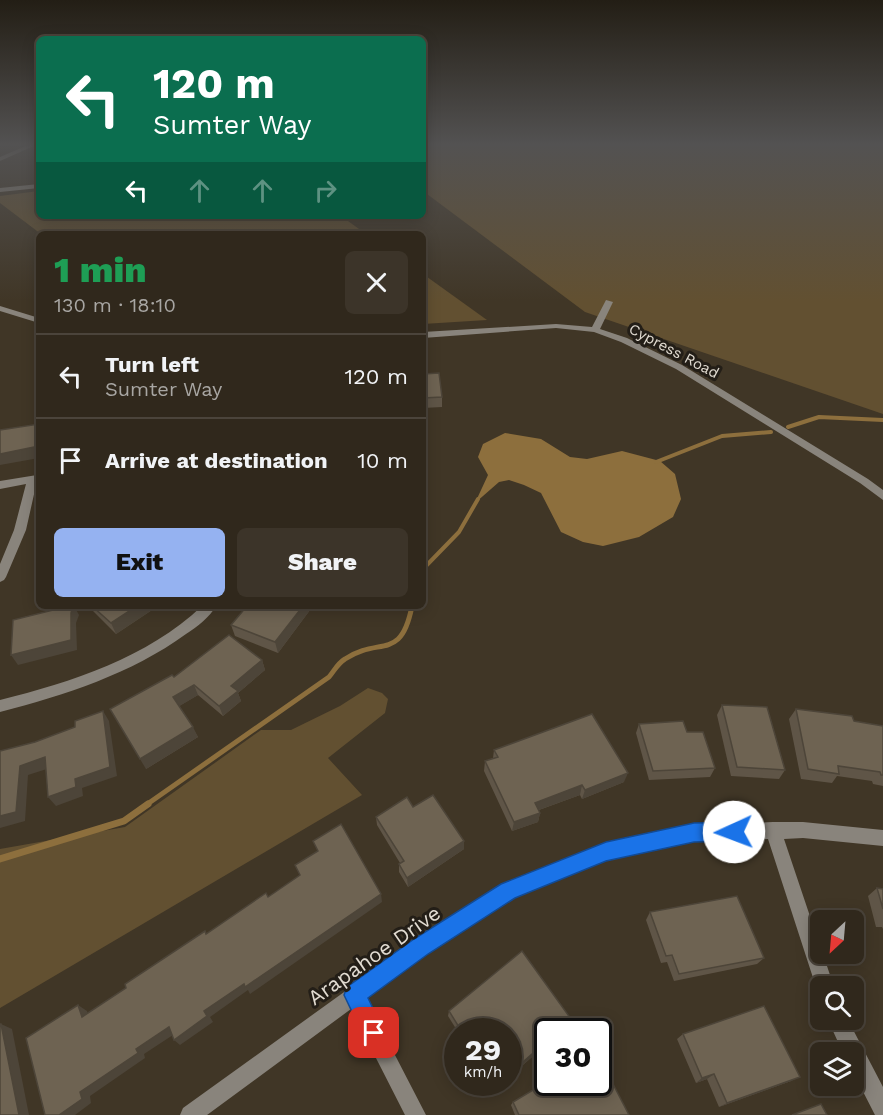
<!DOCTYPE html>
<meta charset="utf-8">
<style>
:root{--surface:#30281c;--page:#3c3429;--text:#f1f3f6;--muted:#a8a6a3;--line:#4b443b;--accent:#95b2f1}
body{margin:0;font-family:"Work Sans",sans-serif;background:var(--page);color:var(--text);height:100vh;display:flex;flex-direction:column;font-size:22px;white-space:nowrap}
*{box-sizing:border-box;margin:0}
p{font-size:20px;color:var(--muted)}
.icon{flex:none;width:33px;height:33px;fill:none;stroke:currentColor;stroke-width:2;stroke-linecap:round;stroke-linejoin:round}
.map{position:relative;flex:1;overflow:hidden}
.side{position:absolute;left:36px;top:231px;width:390px;height:378px;display:flex;flex-direction:column;background:var(--surface);border-radius:9px;box-shadow:0 3px 15px #0003,0 0 0 2px var(--line)}
.side>*{flex:none}
.top-card{position:absolute;left:36px;top:36px;width:390px;height:183px;border-radius:9px;box-shadow:0 3px 15px #0003,0 0 0 2px var(--line);background:#0b6e4f;color:#fff;overflow:hidden}
.needle{width:39px;rotate:206deg}
.fabs{position:absolute;left:810px;top:910px;display:grid;gap:12px}
.fabs a{display:grid;place-items:center;width:54px;height:54px;border-radius:9px;background:var(--surface);box-shadow:0 3px 15px #0003,0 0 0 2px var(--line);font-size:30px}
.speed{position:absolute;left:444px;top:1018px;display:flex;gap:12px;font-size:30px;font-weight:700;text-align:center}
.speed>*{display:grid;place-content:center;width:78px;height:78px;border-radius:50%;background:var(--surface);box-shadow:0 3px 15px #0003,0 0 0 2px var(--line);line-height:1}
.speed small{font-size:15px;font-weight:400}
.speed .limit{border:3px solid #111;border-radius:9px;background:#fff;color:#111}
.pin{position:absolute;display:grid;place-items:center;width:51px;height:51px;color:#fff;margin:-26px;border-radius:12px;box-shadow:0 3px 9px #0006}
.me{position:absolute;width:66px;margin:-33px;rotate:268deg;stroke-linejoin:round;filter:drop-shadow(0 0 4px #0008)}
.turn{display:flex;align-items:center;gap:21px;height:126px;padding:0 18px;font-size:27px}
.turn .icon{width:78px;height:78px;stroke-width:2.5}
.turn b{display:block;font-size:42px;line-height:51px}
.lanes{display:flex;align-items:center;height:57px;padding:0 18px;background:#0003;justify-content:center;gap:30px;direction:ltr}
.lanes .off{opacity:.35}
.round{display:grid;place-items:center;flex:none;width:63px;height:63px;border-radius:9px;background:var(--page)}
.headline{display:flex;align-items:center;justify-content:space-between;height:102px;padding:0 18px}
h1{font-size:36px;font-weight:800;line-height:45px;color:#1e9e55}
.primary-button{display:flex;gap:12px;margin-top:auto;padding:12px 18px}
.primary-button a{flex:1;height:69px;border-radius:9px;background:var(--accent);color:#111;font-size:24px;font-weight:800;line-height:69px;text-align:center}
.primary-button a+a{background:var(--page);color:var(--text)}
ul{padding:0;list-style:none}
li{display:flex;align-items:center;gap:18px;height:84px;padding:0 18px;border-top:2px solid var(--line)}
li div{flex:1}
li b{display:block;font-size:22px}
li em{font-style:normal}
.map>svg:first-child{display:block}
.green{fill:#625031}
.water{fill:#8d6f3d}
.lines{fill:none;stroke-linecap:round;stroke-linejoin:round}
.stream-far2{stroke:#8d6f3d;stroke-width:4}
.stream-far1{stroke:#8d6f3d;stroke-width:5}
.stream{stroke:#8d6f3d;stroke-width:7}
.minor{fill:#89847c;fill-rule:evenodd}
.tertiary{fill:#89847c;fill-rule:evenodd}
.wall{fill:#5f5547}
.shaded-wall{fill:#4d4539}
.building{fill:#6e6352;stroke:#4d4539;stroke-width:1.5}
.route{fill:#1a73e8;stroke:#114b97;stroke-width:1.5}
.labels{text-anchor:middle;dominant-baseline:central;stroke-width:6;stroke-linejoin:round;paint-order:stroke}
.far-street-label{font-size:15px;fill:#e2dcd2;stroke:#231e17}
.near-street-label{font-size:21px;fill:#e2dcd2;stroke:#231e17}
</style>
<div class="map">
<svg width="883" height="1115" viewBox="0 0 883 1115">
<rect width="100%" height="100%" fill="#403626"/>
<!-- green -->
<g class="green">
<path d="M423 145H883V414L585 312 423 191Z"/>
<path d="M39 191V216H341L366 234H41L0 203V196Z"/>
<path d="M423 274 487 320 423 324Z"/>
<path d="M368 688 382 693 388 699 385 713 328 758 362 795 0 1008V849L125 827 261 730H291L340 706Z"/>
</g>
<!-- water -->
<path class="water" d="M505 433 541 439 570 457 587 459 622 451 660 461 675 474 681 499 673 517 639 537 603 546 583 542 561 532 541 493 524 485 509 480 499 482 475 503 488 475 478 457 483 444Z"/>
<g class="lines">
<!-- stream-far2 -->
<g class="stream-far2">
<path d="M788 427 819 417 883 420"/>
<path d="M656 462 722 436 771 432"/>
<path d="M423 569 459 532 478 499"/>
</g>
<!-- stream-far1 -->
<g class="stream-far1">
<path d="M423 569 425 567"/>
<path d="M146 805 329 677C334 671 338 663 345 659 380 636 401 662 412 606"/>
</g>
<!-- stream -->
<path class="stream" d="M0 859 124 821 148 804"/>
<!-- minor -->
<g class="minor">
<path d="M39 184V188L0 192V188Z"/>
<path d="M606 300 613 302 600 329 627 338 682 365 868 479 883 490V500L860 483 676 369 621 342 594 332 556 328 423 338V332L556 324 592 327Z"/>
<path d="M0 306 39 318V323L0 311Z"/>
<path d="M37 475H39V481H37L26 530 6 577 4 580 0 582V564L14 530 26 484 0 489V481Z"/>
<path d="M202 606H216C210 617 197 627 186 634 131 674 65 695 0 712V700C72 682 147 658 202 606Z"/>
<path d="M773 822H803L883 830V846L803 838 784 839 820 946V954H823L834 987H820V995L816 987 768 839 695 841 606 859 514 897 427 953 366 999 426 1115H405L351 1009 207 1115H180L183 1108 415 941 502 885 606 843 695 825Z"/>
<path d="M828 1020H848L883 1087V1115H875L854 1074V1053H843Z"/>
</g>
<!-- tertiary -->
<path class="tertiary" d="M28 145H36L0 161V157Z"/>
</g>
<!-- wall -->
<g class="wall">
<path d="M423 374 442 397V407L423 408Z"/>
<path d="M88 606H158L116 634Z"/>
<path d="M313 606 278 653 235 636 231 625Z"/>
<path d="M262 660 265 670 238 693 241 701 223 716 198 695 179 706 198 737 146 769 174 677Z"/>
<path d="M722 705 785 770 779 779 731 776 717 715Z"/>
<path d="M796 709 854 721 883 726V786L873 784 872 781 837 776 832 783 801 779 789 719Z"/>
<path d="M639 724 687 732 715 768 710 777 649 780 636 733Z"/>
<path d="M494 750 624 782 582 799 580 795 539 810 540 813 538 822 512 831 484 771 485 761 493 758Z"/>
<path d="M413 807 464 841V849L408 887 399 872V864L400 863 377 825 376 817Z"/>
<path d="M877 888 883 889V929L882 927H876L868 896Z"/>
<path d="M650 912 764 958 757 964 674 981 667 962 661 963 646 920Z"/>
<path d="M449 1011 568 1025 548 1032V1043L508 1078V1032H458L448 1016Z"/>
<path d="M683 1034 791 1081 719 1107 707 1079 696 1083 677 1039Z"/>
<path d="M489 1083H503L494 1091Z"/>
<path d="M513 1102 629 1115H515L511 1105Z"/>
</g>
<!-- shaded-wall -->
<g class="shaded-wall">
<path d="M39 446V458L0 465V454Z"/>
<path d="M73 606H74L79 615 76 623 77 650 18 665 11 655 71 613Z"/>
<path d="M137 606H158L116 634 111 623Z"/>
<path d="M303 606H313L278 653 275 642Z"/>
<path d="M262 660 265 670 238 693 241 701 223 716 219 706 231 686Z"/>
<path d="M194 685 198 695 178 707 173 697Z"/>
<path d="M103 711 109 721 117 776 82 788 83 796 56 806 48 797 75 779Z"/>
<path d="M193 727 198 737 146 769 140 759Z"/>
<path d="M45 757 53 767 28 775 25 821 0 828V816L20 766Z"/>
<path d="M628 773 624 782 582 799 585 790Z"/>
<path d="M582 785 580 795 533 812 535 803Z"/>
<path d="M540 813 538 822 512 831 514 822Z"/>
<path d="M464 841V849L408 887 407 878Z"/>
<path d="M381 894 382 902 250 994 248 990 210 1017 213 1022 180 1045 174 1040 204 1011 244 984Z"/>
<path d="M78 1005 87 1011 90 1022 82 1017Z"/>
<path d="M571 1019 568 1025 559 1032H556Z"/>
<path d="M1 1024 12 1029 29 1115H19Z"/>
<path d="M169 1027 176 1033 144 1054 145 1058 90 1096 91 1103 75 1115H59L80 1092 136 1049Z"/>
<path d="M548 1040V1043L508 1078V1075Z"/>
<path d="M714 1074 707 1079 696 1083 702 1078Z"/>
<path d="M800 1077 791 1081 719 1107 727 1103Z"/>
<path d="M499 1083H503L494 1091 495 1086Z"/>
</g>
<!-- building -->
<g class="building">
<path d="M439 373 442 397 423 398V374Z"/>
<path d="M39 424V446L0 454V430Z"/>
<path d="M69 606H73L71 613V640L11 655 13 620Z"/>
<path d="M92 606H137L111 623Z"/>
<path d="M247 606H303L275 642 231 625Z"/>
<path d="M229 635 262 660 231 686 238 691 219 706 194 685 173 697 193 727 140 759 110 709 172 675 174 677Z"/>
<path d="M722 705 767 707 785 770 737 767Z"/>
<path d="M796 709 852 716 854 721 883 726V775H881L880 772 838 766 839 774 808 769Z"/>
<path d="M103 711 110 767 75 779 76 787 48 797 45 757 20 766 16 812 0 816V751L35 742 75 727V721Z"/>
<path d="M592 714 628 773 585 790 582 785 535 803 540 813 514 822 485 761 498 757 494 750Z"/>
<path d="M683 721 687 732H703L715 768 653 771 639 724Z"/>
<path d="M433 795 464 841 407 878 399 864 404 861 376 817 407 797 413 807Z"/>
<path d="M341 824 381 894 245 987 244 984 204 1011 207 1016 174 1040 169 1027 136 1049 138 1053 80 1092 82 1099 59 1115H45L26 1038 78 1005 82 1017 126 988 125 984 205 931 206 934 266 893 268 897 300 875 295 865 318 851 313 841Z"/>
<path d="M877 888 883 889V909Z"/>
<path d="M737 896 764 958 679 974 672 955 666 956 650 912Z"/>
<path d="M522 951 571 1019 556 1032H548V1040L508 1075V1032H462L449 1011Z"/>
<path d="M764 1006 800 1077 727 1103 714 1074 702 1078 683 1034Z"/>
<path d="M0 1024H1L19 1115H0Z"/>
<path d="M598 1055 629 1115H519L513 1102 548 1081V1083H598Z"/>
<path d="M821 1104 827 1115H792Z"/>
</g>
<!-- sky -->
<linearGradient id="sky" x2="0" y2="1"><stop stop-color="#231e15"/><stop offset="0.48" stop-color="#535252"/><stop offset="1" stop-color="#535252" stop-opacity="0"/></linearGradient>
<rect width="883" height="301" fill="url(#sky)"/>
<!-- route -->
<path class="route" d="M734 822 741 825 743 832 741 838 734 841 694 842 606 861 515 898 428 954 368 998 385 1033 382 1041 374 1044 366 1041 344 995 347 987 414 939 501 884 606 842 694 823Z"/>
<g class="labels">
<!-- far-street labels -->
<g class="far-street-label">
<text transform="translate(674 351) rotate(28)">Cypress Road</text>
</g>
<!-- near-street labels -->
<g class="near-street-label">
<text transform="translate(374 955) rotate(-35)">Arapahoe Drive</text>
</g>
</g>
</svg>
<div class="fabs">
<a><svg class="needle" viewBox="-14 -14 28 28"><path d="M0-13l5 13h-10z" fill="#e53935"/><path d="M0 13l5-13h-10z" fill="#a8a6a3"/></svg></a>
<a><svg class="icon" aria-label="search" viewBox="0 0 24 24"><circle cx="10" cy="10" r="6"/><path d="M15 15l6 6"/></svg></a>
<a><svg class="icon" aria-label="layers" viewBox="0 0 24 24"><path d="M12 4l9 5-9 5-9-5zM3 14l9 5 9-5"/></svg></a>
</div>
<div class="speed"><div>29<small>km/h</small></div><div class="limit">30</div></div>
<div class="pin" style="left:374px;top:1033px;background:#d93025"><svg class="icon" aria-label="arrive" viewBox="0 0 24 24"><path d="M6 21V4h12l-3 4 3 4H6"/></svg></div>
<svg class="me" style="left:734px;top:832px" viewBox="-20 -20 40 40"><circle r="19" fill="#fff"/><path d="M0-13L10 11 0 6-10 11z" fill="#1a73e8"/></svg>
<div class="top-card">
<div class="turn"><svg class="icon" aria-label="left" viewBox="0 0 24 24"><path d="M17 20v-9H6M10 6l-5 5 5 5"/></svg><div><b>120 m</b>Sumter Way</div></div>
<div class="lanes"><svg class="icon" aria-label="left" viewBox="0 0 24 24"><path d="M17 20v-9H6M10 6l-5 5 5 5"/></svg><svg class="icon off" aria-label="ahead" viewBox="0 0 24 24"><path d="M12 20V5M6 11l6-6 6 6"/></svg><svg class="icon off" aria-label="ahead" viewBox="0 0 24 24"><path d="M12 20V5M6 11l6-6 6 6"/></svg><svg class="icon off" aria-label="right" viewBox="0 0 24 24"><path d="M7 20v-9h11M14 6l5 5-5 5"/></svg></div>
</div>
<section class="side">
<div class="headline"><div><h1>1 min</h1><p>130 m · 18:10</p></div><a class="round"><svg class="icon" aria-label="close" viewBox="0 0 24 24"><path d="M6 6l12 12M18 6L6 18"/></svg></a></div>
<ul>
<li><svg class="icon" aria-label="left" viewBox="0 0 24 24"><path d="M17 20v-9H6M10 6l-5 5 5 5"/></svg><div><b>Turn left</b><p>Sumter Way</p></div><em>120 m</em></li>
<li><svg class="icon" aria-label="arrive" viewBox="0 0 24 24"><path d="M6 21V4h12l-3 4 3 4H6"/></svg><div><b>Arrive at destination</b></div><em>10 m</em></li>
</ul>
<div class="primary-button"><a>Exit</a><a>Share</a></div>
</section>
</div>
